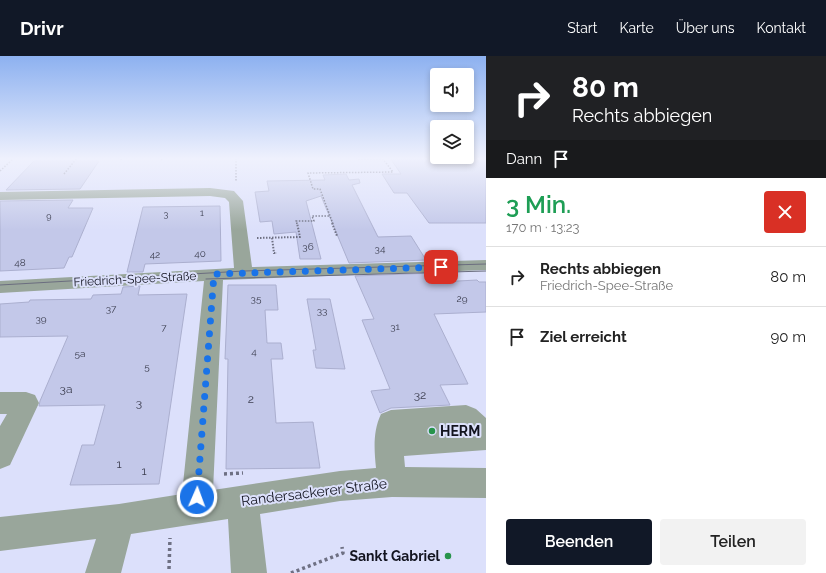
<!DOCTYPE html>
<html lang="de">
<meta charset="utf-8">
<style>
:root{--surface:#fff;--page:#f2f2f2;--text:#222;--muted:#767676;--line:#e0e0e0;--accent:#111827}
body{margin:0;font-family:Raleway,sans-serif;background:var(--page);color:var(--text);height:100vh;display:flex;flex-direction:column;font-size:15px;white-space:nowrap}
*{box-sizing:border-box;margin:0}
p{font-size:13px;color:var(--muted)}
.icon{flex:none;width:22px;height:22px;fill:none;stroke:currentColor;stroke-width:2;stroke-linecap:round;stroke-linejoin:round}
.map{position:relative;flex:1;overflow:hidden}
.drawer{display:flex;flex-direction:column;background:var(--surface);width:340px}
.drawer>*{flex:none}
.guide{background:#202124;color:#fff;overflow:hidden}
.fabs{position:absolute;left:430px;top:12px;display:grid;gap:8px}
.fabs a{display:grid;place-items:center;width:44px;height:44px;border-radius:4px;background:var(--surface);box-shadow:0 2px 6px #0003;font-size:20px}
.pin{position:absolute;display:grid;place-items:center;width:34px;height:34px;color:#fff;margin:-17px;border-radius:8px;box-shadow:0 2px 6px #0006}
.me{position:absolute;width:44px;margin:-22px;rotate:2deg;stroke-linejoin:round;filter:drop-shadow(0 0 3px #0008)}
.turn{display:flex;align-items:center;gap:14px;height:84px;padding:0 20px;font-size:18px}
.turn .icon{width:52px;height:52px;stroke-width:2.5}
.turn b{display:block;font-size:28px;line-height:34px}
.then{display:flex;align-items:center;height:38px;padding:0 20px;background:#0003;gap:8px;font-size:15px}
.round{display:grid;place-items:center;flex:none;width:42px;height:42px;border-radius:4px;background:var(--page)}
.headline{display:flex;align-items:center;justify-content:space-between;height:68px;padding:0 20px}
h1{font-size:24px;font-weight:600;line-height:30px;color:#1e9e55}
.button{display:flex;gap:8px;margin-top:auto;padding:8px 20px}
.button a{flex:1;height:46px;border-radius:4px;background:var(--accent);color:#fff;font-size:16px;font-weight:600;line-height:46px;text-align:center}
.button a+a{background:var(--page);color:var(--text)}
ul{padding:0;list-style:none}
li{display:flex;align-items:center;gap:12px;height:60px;padding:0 20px;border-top:1px solid var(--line)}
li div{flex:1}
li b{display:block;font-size:15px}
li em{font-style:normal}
header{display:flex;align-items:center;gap:24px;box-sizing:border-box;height:56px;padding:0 20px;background:var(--accent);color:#fff}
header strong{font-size:19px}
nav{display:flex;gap:22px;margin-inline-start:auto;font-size:14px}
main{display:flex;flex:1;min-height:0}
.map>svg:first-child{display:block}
.building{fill:#c3c8e9;stroke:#abafcf}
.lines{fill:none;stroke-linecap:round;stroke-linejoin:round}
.path-far2{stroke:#6e7083;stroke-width:1.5;stroke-dasharray:1.5 1.5;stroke-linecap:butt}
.path-far1{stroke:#6e7083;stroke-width:2;stroke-dasharray:1.5 1.5;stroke-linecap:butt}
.path{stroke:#6e7083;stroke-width:3.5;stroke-dasharray:3 3;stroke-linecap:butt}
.minor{fill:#99a69b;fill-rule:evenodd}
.tram{stroke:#6b6d7f;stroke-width:1}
.route{stroke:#1a73e8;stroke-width:7;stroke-dasharray:0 12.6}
.poi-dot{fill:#27934b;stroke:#dce0fb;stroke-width:1.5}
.labels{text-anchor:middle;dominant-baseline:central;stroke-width:4;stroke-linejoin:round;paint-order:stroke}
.far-number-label{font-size:9px;fill:#3e4052}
.number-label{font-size:10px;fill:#3e4052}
.street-label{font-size:12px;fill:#12131f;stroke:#dce0fb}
.near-number-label{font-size:12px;fill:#3e4052}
.near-poi-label{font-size:14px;font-weight:bold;fill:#12131f;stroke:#dce0fb;text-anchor:start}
.near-street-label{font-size:14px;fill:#12131f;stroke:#dce0fb}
</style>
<header>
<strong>Drivr</strong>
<nav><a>Start</a><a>Karte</a><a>Über uns</a><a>Kontakt</a></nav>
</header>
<main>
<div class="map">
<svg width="486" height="517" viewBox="0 0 486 517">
<rect width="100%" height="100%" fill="#dce0fb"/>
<!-- building -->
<g class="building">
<path d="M390 102H486V167H429L407 137H394L382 118H401Z"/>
<path d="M34 105H99L80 133 6 134Z"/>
<path d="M346 118 349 124 359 123 360 127 352 129 378 181 411 180 426 204 349 207 321 140 306 145 321 203H300L296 176 274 178 272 165 260 166 255 136 269 135 267 125 325 124 323 119Z"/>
<path d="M73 144 68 152H93L72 201H69L64 212 0 215V145Z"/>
<path d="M220 150 221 205 145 208 143 216H127L143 151Z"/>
<path d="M434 217 439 226 477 224 479 226H486V256L434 258 468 328 440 329 450 349 391 352 380 357 371 335 390 333 362 264 374 263 355 220Z"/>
<path d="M228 229H276L278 254H265L267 287H281L283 303H271L276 367 313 366 320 412 226 413 228 303H225Z"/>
<path d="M140 230 138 239 187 238 159 428 70 429 82 389H94L105 349 39 350 40 345 68 280 0 281V248L29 246 30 244 91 243 93 239 121 238 123 231Z"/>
<path d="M307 243H330L345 313 316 312 313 294H316Z"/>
</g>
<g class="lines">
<!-- path-far2 -->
<g class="path-far2">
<path d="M236 102V125"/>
<path d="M121 104 122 102"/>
<path d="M161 104 163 102"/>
<path d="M0 115 14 102"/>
<path d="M64 118 77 102"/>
<path d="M297 168 296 165H314L312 160H329"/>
<path d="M333 168 320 133H313L308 117 393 116 383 103H358"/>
</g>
<!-- path-far1 -->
<g class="path-far1">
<path d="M332 167 337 180"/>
<path d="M257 182 300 181 297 167"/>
<path d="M272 182 274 197H277"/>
</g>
<!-- path -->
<g class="path">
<path d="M224 418 243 417"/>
<path d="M169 513 170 482"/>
<path d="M291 517 343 497 342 491"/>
</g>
<!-- minor -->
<g class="minor">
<path d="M210 132 234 135 243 145 252 211 486 204V214L223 224 213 434 340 415 376 412C374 393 373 375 381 358L391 354 466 349 476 353 486 362V394L404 400 405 411 486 412V442L392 441 340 445 260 458 267 517H231L228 463 131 478 121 517H85L96 483 0 495V461L119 448 182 438 204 225 0 237V225L234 212 229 146 225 142 210 140 0 144V136Z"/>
<path d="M0 336H26L35 339 39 347 10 409 0 413V370L7 358H0Z"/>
</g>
<!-- tram -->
<g class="tram">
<path d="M206 223 486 215"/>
<path d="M0 229 244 215 486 208"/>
</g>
</g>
<!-- sky -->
<linearGradient id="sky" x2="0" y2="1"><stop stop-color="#8db1f0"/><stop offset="0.59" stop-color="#eff1fd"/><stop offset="1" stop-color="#eff1fd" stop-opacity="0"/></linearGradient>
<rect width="486" height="174" fill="url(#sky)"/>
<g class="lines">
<!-- route -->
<path class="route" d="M197 441 214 218 441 211"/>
</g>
<!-- markers -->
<g class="poi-dot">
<circle cx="432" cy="375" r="4"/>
<circle cx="448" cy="500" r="4"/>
</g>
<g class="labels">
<!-- far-number labels -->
<g class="far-number-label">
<text x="202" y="157">1</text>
<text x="166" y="158">3</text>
<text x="49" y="160">9</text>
</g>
<!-- number labels -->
<g class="number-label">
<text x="308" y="190">36</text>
<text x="380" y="192">34</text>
<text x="200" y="197">40</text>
<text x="155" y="198">42</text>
<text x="20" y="206">48</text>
<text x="256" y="242">35</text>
<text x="462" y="242">29</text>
<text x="111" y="252">37</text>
<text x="322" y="254">33</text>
<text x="41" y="262">39</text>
<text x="395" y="270">31</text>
<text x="164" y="271">7</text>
<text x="254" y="295">4</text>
<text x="80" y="297">5a</text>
<text x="147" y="310">5</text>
</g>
<!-- street labels -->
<g class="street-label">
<text transform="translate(135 223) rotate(-3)">Friedrich-Spee-Straße</text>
</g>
<!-- near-number labels -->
<g class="near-number-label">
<text x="66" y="333">3a</text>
<text x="420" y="339">32</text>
<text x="251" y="343">2</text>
<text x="139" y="347">3</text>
<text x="119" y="408">1</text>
<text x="144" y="415">1</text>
</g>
<!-- near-poi labels -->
<g class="near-poi-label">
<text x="440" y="375">HERM</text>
<text x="440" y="500" text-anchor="end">Sankt Gabriel</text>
</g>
<!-- near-street labels -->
<g class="near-street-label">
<text transform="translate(314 436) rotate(-7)">Randersackerer Straße</text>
</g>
</g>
</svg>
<div class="fabs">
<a><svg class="icon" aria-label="sound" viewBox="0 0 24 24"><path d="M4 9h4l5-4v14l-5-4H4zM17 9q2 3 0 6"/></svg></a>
<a><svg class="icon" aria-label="layers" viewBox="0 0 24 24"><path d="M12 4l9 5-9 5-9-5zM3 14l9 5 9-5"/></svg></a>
</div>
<div class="pin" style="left:441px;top:211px;background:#d93025"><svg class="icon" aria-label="arrive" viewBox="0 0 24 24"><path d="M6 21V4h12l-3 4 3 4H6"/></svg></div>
<svg class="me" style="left:197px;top:441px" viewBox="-20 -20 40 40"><circle r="17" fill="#1a73e8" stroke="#fff" stroke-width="3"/><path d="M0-11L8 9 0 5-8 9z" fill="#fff"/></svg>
</div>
<section class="drawer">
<div class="guide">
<div class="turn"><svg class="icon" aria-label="right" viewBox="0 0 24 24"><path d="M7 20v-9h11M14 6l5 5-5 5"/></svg><div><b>80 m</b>Rechts abbiegen</div></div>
<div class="then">Dann<svg class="icon" aria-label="arrive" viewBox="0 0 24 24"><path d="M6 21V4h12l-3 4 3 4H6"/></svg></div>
</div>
<div class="headline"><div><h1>3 Min.</h1><p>170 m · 13:23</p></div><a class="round" style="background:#d93025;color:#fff"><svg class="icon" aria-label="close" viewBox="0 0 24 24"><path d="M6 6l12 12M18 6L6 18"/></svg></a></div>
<ul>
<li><svg class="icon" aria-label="right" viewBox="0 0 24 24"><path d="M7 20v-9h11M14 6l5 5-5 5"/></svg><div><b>Rechts abbiegen</b><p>Friedrich-Spee-Straße</p></div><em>80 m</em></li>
<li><svg class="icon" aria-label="arrive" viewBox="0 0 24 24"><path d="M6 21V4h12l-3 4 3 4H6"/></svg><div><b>Ziel erreicht</b></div><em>90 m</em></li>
</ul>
<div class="button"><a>Beenden</a><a>Teilen</a></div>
</section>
</main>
